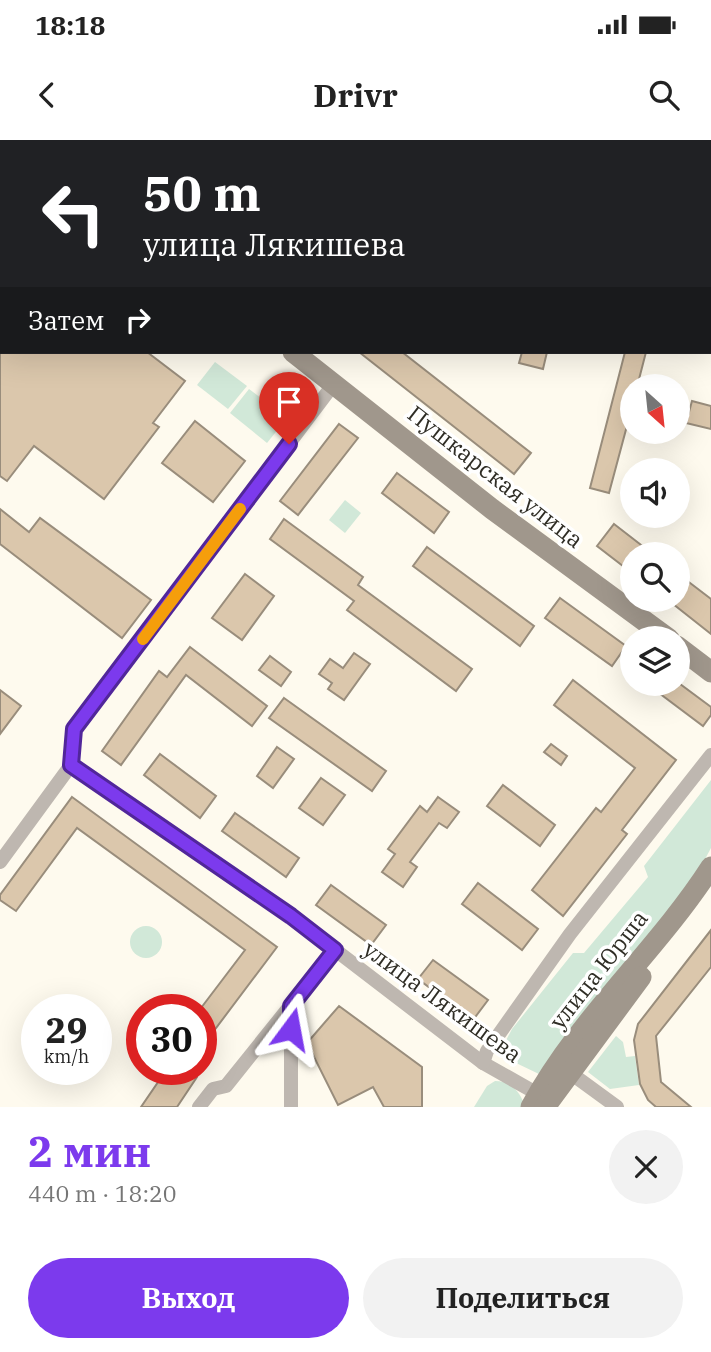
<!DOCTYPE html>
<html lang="ru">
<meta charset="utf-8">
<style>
:root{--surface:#fff;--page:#f2f2f2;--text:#222;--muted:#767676;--accent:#7c3aed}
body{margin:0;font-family:"IBM Plex Serif",serif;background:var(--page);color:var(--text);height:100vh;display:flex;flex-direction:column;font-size:26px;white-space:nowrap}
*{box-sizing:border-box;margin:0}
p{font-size:23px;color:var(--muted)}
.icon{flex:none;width:38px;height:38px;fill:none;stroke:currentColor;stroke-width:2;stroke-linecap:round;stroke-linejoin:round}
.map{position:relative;height:967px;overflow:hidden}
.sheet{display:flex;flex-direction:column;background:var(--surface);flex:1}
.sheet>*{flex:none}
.hud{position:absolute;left:0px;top:0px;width:712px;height:214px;box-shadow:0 7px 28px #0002;background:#202124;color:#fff;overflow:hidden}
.needle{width:46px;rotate:153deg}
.buttons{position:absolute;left:620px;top:234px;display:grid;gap:14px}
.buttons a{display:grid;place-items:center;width:70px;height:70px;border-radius:50%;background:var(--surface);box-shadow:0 7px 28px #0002;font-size:35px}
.speed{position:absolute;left:21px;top:854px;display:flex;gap:14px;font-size:35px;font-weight:700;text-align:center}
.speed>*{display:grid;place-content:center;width:91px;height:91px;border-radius:50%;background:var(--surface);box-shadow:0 7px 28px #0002;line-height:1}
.speed small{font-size:18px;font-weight:400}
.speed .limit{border:10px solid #d22;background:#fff;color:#111}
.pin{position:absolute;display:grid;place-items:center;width:60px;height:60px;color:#fff;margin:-72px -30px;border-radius:50% 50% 50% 0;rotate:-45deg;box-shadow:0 0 7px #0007}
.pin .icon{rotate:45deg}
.me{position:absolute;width:77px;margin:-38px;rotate:13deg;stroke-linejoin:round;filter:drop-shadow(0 0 5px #0008)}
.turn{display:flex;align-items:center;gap:24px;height:147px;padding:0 28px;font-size:32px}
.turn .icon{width:91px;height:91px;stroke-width:2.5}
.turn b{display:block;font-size:49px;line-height:60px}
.then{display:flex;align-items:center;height:66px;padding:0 28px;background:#0003;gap:14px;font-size:26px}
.round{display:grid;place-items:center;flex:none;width:74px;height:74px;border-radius:37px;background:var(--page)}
.headline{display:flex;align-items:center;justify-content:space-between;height:119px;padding:0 28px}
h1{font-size:42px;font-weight:700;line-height:52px;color:var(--accent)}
.action{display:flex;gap:14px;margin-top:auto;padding:14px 28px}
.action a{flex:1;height:80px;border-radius:42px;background:var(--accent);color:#fff;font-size:28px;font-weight:700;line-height:80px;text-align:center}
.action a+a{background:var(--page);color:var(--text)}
.status{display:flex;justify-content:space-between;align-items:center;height:49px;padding:0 35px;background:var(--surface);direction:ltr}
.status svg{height:19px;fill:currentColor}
header{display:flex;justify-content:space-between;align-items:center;height:91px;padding:0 28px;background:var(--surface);font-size:32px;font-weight:700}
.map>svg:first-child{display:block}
.green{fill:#d1e8d8}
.building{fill:#dbc7ac;stroke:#998d7c;stroke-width:2}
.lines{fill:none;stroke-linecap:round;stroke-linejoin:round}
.street{stroke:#beb7b0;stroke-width:14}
.secondary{stroke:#a0978c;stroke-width:21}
.route-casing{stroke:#51269a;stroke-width:18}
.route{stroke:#7c3aed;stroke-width:12}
.slow{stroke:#f59e0b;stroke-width:12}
.labels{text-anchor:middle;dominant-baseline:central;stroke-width:7;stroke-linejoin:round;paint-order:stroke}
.street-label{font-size:23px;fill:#2f2d25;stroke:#fff}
</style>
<div class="status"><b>18:18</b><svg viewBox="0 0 49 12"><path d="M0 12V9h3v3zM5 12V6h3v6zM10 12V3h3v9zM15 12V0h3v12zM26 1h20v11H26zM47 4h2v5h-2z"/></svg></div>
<header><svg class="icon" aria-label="back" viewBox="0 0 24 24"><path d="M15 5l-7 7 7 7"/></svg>Drivr<svg class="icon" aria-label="search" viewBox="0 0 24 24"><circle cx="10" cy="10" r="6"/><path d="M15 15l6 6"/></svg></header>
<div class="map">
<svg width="711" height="967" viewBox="0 0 711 967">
<rect width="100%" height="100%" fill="#fefaee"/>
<!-- green -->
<g class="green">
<path d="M215 222 247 246 228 269 197 245Z"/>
<path d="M249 249 287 278 267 303 230 273Z"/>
<path d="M345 360 361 373 345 393 329 380Z"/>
<path d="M711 640V708L697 734 539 934 516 923 501 910 512 889 573 813H584L648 737 644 726Z"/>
<circle cx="146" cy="802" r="16"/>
<path d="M616 896 623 902 626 917 635 916 639 945 610 949 588 932Z"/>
<path d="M495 941C511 941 518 950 524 963L522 967H474L487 946Z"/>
</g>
<!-- building -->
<g class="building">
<path d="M0 212H147L185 241 153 283 159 287 104 359 34 306 7 341 0 336Z"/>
<path d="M359 212H402L531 313 514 334Z"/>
<path d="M522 212H547L543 229 519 223Z"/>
<path d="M625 212H646L637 247H632V267L609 353 590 348Z"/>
<path d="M692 261 711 266V289L686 283Z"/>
<path d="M195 281 245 321 213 362 162 323Z"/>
<path d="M339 284 358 298 298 375 280 361Z"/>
<path d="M397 333 449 372 434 393 382 353Z"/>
<path d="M0 369 29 392 40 378 151 460 122 498 0 404Z"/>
<path d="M284 379 363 437 358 445 472 529 456 551 347 470 354 461 270 399Z"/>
<path d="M614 384 654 415H632V433L597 406Z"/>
<path d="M427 407 534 486 520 506 413 426Z"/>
<path d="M677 433 711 459V494L668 460H677Z"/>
<path d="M245 434 274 456 242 500 212 478Z"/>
<path d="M560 458 626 506 612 526 545 478Z"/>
<path d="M190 507 267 566 252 586 186 535 121 625 102 611 159 531 167 537Z"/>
<path d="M354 513 370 524 344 560 328 549 332 543 319 534 330 519 343 528Z"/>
<path d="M270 516 291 532 281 546 259 530Z"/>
<path d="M573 540 676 620 622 690 627 694 563 776 532 750 596 668 601 672 635 628 554 565Z"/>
<path d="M647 544H680L711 567V575L703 586Z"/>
<path d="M0 550 21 566 0 594Z"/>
<path d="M284 558 386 631 372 651 269 578Z"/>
<path d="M551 604 567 616 561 625 544 612Z"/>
<path d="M277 607 294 619 273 648 257 636Z"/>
<path d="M160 614 216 656 200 678 144 635Z"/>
<path d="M321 638 345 655 323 685 299 668Z"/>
<path d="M503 645 555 685 540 706 487 666Z"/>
<path d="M72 657 277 807 201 908V868L245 810 77 688 16 771 0 760V755Z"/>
<path d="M438 657 459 672 447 688 439 683 410 722 417 727 403 747 382 732 395 714 388 709 420 666 427 672Z"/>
<path d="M235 673 299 718 286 737 222 691Z"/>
<path d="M478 743 538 789 522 810 462 764Z"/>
<path d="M331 745 386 785 371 805 316 765Z"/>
<path d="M711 790V827L656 896 661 942 691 967H656L648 960 640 944 634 900 638 884Z"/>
<path d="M433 820 488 860 473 880 418 839Z"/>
<path d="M339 866 422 927V967H384L373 947 338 965 307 903Z"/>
<path d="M167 929H186L197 937 177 967H141Z"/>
</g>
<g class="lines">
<!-- street -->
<g class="street">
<path d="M71 625 291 776 483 923 545 958"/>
<path d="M0 722 71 625 74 589 333 245"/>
<path d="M483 923 487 911 570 794 711 615"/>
<path d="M565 929 617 967"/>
<path d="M199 967 213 949 226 946 335 810"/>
<path d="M291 967V866"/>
</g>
<!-- secondary -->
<g class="secondary">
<path d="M26 0 28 2"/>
<path d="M293 212 492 369 669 499"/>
<path d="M677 506 711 532"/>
<path d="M531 967C579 878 657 811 711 727"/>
<path d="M545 967 641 837"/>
</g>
</g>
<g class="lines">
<!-- route casing -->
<g class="route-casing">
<path id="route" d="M289 304 74 589 71 625 291 776 335 810 291 866V889"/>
</g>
<!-- route -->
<use href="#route" class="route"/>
<!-- slow -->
<path class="slow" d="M143 499 240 369"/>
</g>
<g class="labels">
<!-- street labels -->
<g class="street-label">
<text transform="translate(496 336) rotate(38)">Пушкарская улица</text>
<text transform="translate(598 829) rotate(-52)">улица Юрша</text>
<text transform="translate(443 861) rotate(36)">улица Лякишева</text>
</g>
</g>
</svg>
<div class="buttons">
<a><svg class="needle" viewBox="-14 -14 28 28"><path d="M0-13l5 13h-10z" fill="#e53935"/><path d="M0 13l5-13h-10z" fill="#767676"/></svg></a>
<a><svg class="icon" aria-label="sound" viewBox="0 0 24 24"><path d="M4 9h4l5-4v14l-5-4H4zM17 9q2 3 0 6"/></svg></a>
<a><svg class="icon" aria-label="search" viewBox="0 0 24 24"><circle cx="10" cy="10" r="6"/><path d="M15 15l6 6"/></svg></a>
<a><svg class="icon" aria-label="layers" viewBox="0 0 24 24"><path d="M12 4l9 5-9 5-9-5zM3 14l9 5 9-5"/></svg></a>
</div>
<div class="speed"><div>29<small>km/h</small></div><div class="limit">30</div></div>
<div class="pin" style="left:289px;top:304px;background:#d93025"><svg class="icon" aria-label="arrive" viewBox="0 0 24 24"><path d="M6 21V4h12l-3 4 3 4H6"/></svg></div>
<svg class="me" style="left:291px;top:889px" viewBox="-20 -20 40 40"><path d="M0-17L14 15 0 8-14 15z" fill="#7c3aed" stroke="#fff" stroke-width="4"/></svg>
<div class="hud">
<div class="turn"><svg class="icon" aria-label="left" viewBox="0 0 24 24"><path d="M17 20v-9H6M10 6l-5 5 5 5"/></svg><div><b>50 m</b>улица Лякишева</div></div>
<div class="then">Затем<svg class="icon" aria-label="right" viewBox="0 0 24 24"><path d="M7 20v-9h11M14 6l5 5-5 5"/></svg></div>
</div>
</div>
<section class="sheet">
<div class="headline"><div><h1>2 мин</h1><p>440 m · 18:20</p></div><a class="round"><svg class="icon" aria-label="close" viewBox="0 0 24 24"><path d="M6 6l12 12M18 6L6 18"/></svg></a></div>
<div class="action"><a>Выход</a><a>Поделиться</a></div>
</section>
